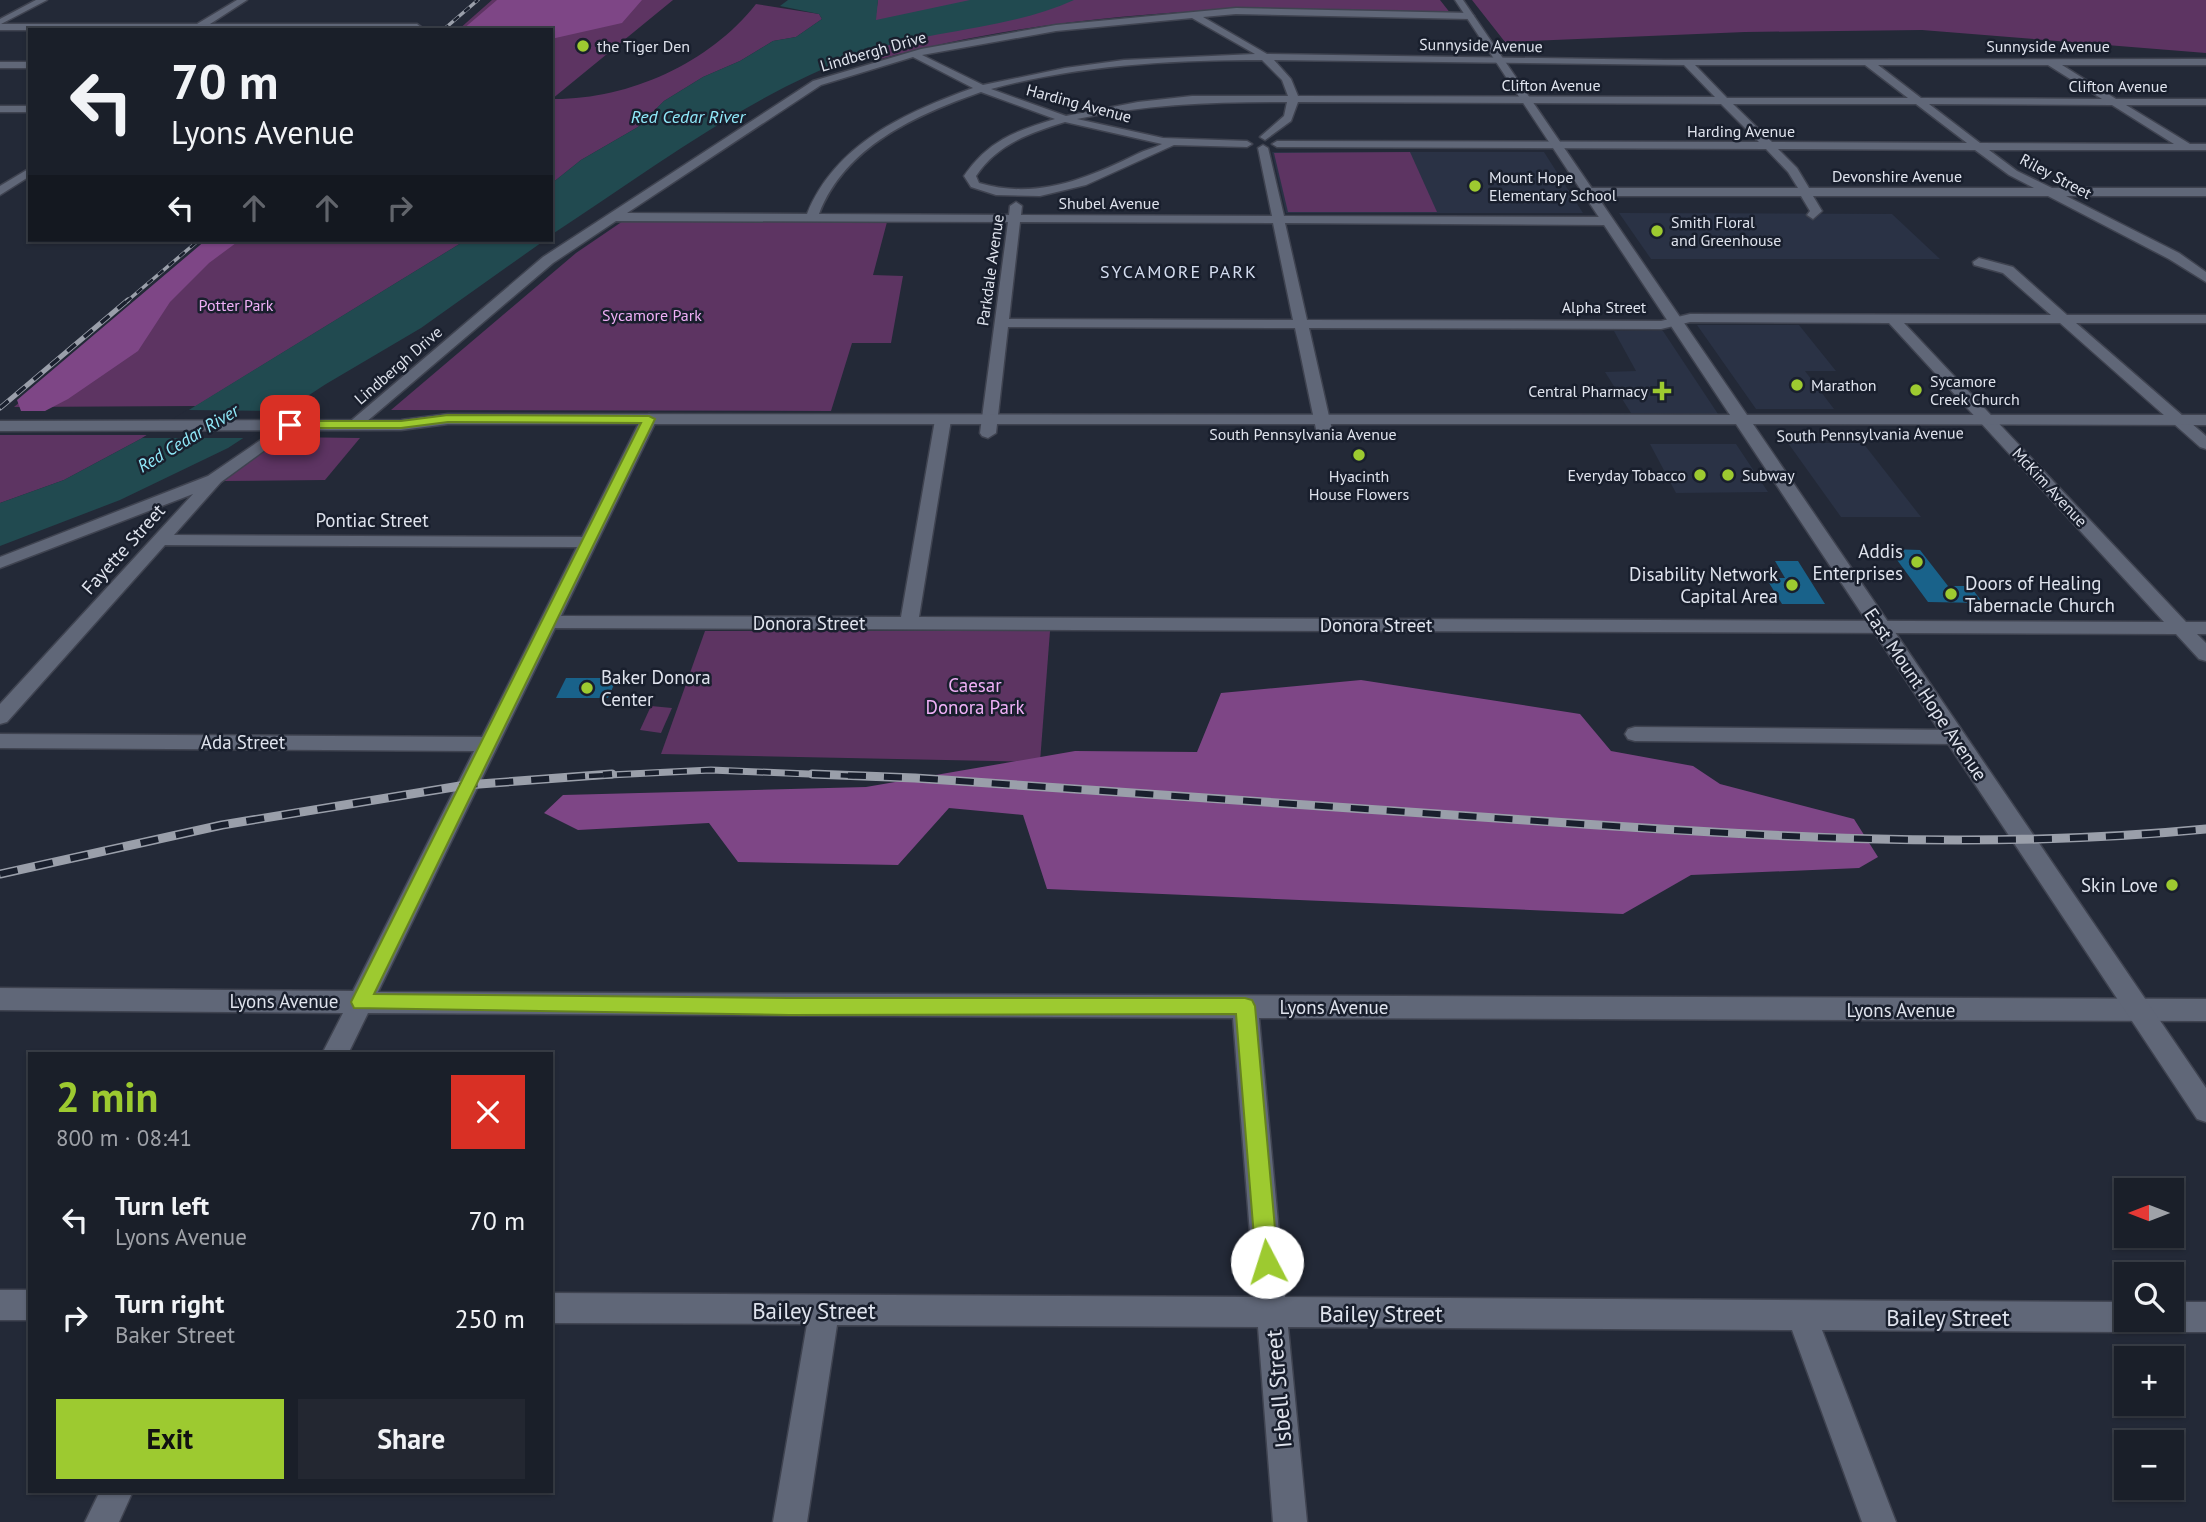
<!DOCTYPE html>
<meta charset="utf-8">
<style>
:root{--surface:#1a1f29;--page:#232731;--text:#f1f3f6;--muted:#9fa2a8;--line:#383d46;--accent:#9dca30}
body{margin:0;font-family:"PT Sans",sans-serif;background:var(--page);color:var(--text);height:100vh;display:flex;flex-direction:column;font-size:26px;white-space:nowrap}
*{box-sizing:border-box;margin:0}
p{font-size:23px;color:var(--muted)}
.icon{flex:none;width:38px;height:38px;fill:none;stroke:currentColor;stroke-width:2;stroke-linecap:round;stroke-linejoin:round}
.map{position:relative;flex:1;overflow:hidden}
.drawer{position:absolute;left:28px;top:1052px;width:525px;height:441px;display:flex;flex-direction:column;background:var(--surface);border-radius:0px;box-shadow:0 2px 5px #0004,0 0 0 2px var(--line)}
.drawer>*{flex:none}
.banner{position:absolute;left:28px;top:28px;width:525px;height:214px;border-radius:0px;box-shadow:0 2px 5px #0004,0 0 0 2px var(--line);background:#1a1f29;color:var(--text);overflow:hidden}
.needle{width:46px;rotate:270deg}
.controls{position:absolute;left:2114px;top:1178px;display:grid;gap:14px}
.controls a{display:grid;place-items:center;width:70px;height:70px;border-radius:0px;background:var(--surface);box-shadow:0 2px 5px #0004,0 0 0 2px var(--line);font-size:35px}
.pin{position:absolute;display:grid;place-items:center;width:60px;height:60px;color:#fff;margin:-30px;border-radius:14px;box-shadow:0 4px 10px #0006}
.me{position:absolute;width:77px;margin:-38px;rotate:355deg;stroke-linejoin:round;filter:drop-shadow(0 0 5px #0008)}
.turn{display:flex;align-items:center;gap:24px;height:147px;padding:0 28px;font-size:32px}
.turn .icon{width:91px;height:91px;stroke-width:2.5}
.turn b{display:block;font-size:49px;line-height:60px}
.lanes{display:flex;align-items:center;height:66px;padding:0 28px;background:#0003;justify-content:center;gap:35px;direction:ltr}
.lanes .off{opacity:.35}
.round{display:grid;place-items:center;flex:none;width:74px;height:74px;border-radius:0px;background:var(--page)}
.overview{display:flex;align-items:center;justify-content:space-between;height:119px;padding:0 28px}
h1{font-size:42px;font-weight:700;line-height:52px;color:var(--accent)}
.button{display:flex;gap:14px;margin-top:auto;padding:14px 28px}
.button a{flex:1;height:80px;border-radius:0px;background:var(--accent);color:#111;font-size:28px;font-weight:700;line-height:80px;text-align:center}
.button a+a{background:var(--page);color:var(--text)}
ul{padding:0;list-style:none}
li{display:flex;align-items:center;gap:21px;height:98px;padding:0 28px}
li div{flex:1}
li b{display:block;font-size:26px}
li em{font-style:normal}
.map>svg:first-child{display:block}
.built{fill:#2a3245}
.green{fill:#5d3462}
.forest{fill:#7e4686}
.water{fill:#214a50}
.pier{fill:#232937}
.building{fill:#19628a}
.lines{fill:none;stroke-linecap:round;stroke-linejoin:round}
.street-casing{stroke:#3f4350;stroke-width:3}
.secondary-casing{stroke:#3f4350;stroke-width:3}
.street{fill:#606778;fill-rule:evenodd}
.secondary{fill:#606778;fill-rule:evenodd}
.rail-far3-casing{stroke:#9a9faa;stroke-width:3.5}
.rail-far2-casing{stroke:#9a9faa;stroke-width:5}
.rail-far1-casing{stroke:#9a9faa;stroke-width:7}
.rail-casing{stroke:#9a9faa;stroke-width:9}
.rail-far3{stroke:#191f2d;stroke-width:2.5;stroke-dasharray:7;stroke-linecap:butt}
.rail-far2{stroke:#191f2d;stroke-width:3.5;stroke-dasharray:11;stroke-linecap:butt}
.rail-far1{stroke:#191f2d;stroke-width:4.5;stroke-dasharray:14;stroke-linecap:butt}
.rail{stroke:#191f2d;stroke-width:6;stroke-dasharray:18;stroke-linecap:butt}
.route{fill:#9dca30;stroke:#66831f;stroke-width:2}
.poi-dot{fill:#9dca30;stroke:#191f2d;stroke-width:2.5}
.labels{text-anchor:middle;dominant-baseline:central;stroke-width:5;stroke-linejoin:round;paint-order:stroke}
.far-street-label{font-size:16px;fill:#dfe3ed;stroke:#191f2d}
.far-poi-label{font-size:16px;fill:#dfe3ed;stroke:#191f2d;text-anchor:start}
.far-park-label{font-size:16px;fill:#f0b0f7;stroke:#191f2d}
.far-water-label{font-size:18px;font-style:italic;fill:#90eafa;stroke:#191f2d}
.far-neighbourhood-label{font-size:18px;letter-spacing:2px;fill:#d4ddf0;stroke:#191f2d}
.street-label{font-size:19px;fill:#dfe3ed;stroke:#191f2d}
.poi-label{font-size:19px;fill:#dfe3ed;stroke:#191f2d;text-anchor:end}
.park-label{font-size:19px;fill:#f0b0f7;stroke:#191f2d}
.near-street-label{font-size:23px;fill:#dfe3ed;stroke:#191f2d}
</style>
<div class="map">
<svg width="2206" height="1522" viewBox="0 0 2206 1522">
<rect width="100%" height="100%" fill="#232937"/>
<!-- built -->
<g class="built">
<path d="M1272 152H1544L1583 213H1286Z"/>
<path d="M1619 213 1892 214 1940 259H1651Z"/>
<path d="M1697 325H1799L1836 371H1805L1834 409H1756Z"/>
<path d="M1614 331H1663L1718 414 1631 413 1605 372 1636 371Z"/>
<path d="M1863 443 1921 517H1841L1788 443Z"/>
<path d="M1650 444H1736L1768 492 1676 493Z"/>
</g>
<!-- green -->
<g class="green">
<path d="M492 0H673L552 99C627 100 709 64 756 4L819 14 822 19 796 37 773 41 740 61 703 77 664 101 638 127 581 160 551 184V30H458Z"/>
<path d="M878 0H1440L1451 14C1377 12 1302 7 1228 10 1111 14 990 29 877 60L876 51 861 54 875 20Z"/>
<path d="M1472 0H2206V53L1922 30 1745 32 1505 42Z"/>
<path d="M1410 152 1437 212H1288L1274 153Z"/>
<path d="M623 221 887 222 873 275 903 276 891 343H852L831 411 391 410 576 253Z"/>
<path d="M211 240H466L196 406 14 407Z"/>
<path d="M0 435H148L64 480 0 503Z"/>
<path d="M284 437 360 438 325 480 223 481Z"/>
<path d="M705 631H1050L1040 762 661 754Z"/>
<path d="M651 706 672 708 661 733 640 730Z"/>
</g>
<!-- forest -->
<g class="forest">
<path d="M497 0H642L622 23 551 39V30H462Z"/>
<path d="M206 240H240L209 263 170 302 138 351 68 399 45 411H21L17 400Z"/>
<path d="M1361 680 1580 714 1611 751 1693 766 1720 784 1854 819 1878 857 1859 868 1691 875 1623 914 1047 889 1023 815 949 808 898 865 738 862 709 823 578 830 544 813 563 795 866 787 1075 751 1197 752 1221 693Z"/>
</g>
<!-- water -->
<g class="water">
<path d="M788 0H878L876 20 970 0H1074C1006 31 928 29 858 55 748 95 649 171 551 235V184L581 160 638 127 664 101 703 77 740 61 773 41 796 37 822 19 819 14 780 6Z"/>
<path d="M466 240H545L421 328 326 384 228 448 120 500 0 546V503L64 480 148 435Z"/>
</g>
<!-- pier -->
<path class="pier" d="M187 410 291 411 250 438H142Z"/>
<!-- building -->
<g class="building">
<path d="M1889 549 1920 550 1948 586H1970L1983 603 1928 602Z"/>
<path d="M1775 561H1798L1825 604H1782L1766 578H1785Z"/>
<path d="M566 678H617L608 698H556Z"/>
</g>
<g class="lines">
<!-- street casing -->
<g class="street-casing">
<g id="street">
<path d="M36 0H47L1 24H197L237 0H247L210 24H417L421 27 417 30H0V19Z"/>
<path d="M1236 8 1470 13 1474 16 1470 19 1236 14 1203 17 1267 54 1665 60 2206 59V65H2062L2116 99H2206V105H2126L2190 144H2206V150H1989L2017 171 2052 188H2206V196H2066L2179 253 2206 272V282L2169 259 2048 196H1813L1822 211 1813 219 1807 215 1810 211 1801 196H1587L1581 192 1587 188H1798L1788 172 1766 149 1277 147 1272 144 1277 141 1759 142 1721 104 1298 102 1291 121 1265 140 1260 137 1284 116 1287 102C1216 102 1148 104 1077 119L1163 138 1247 141 1252 144 1247 147 1174 145 1086 185 1040 196 996 195 971 187 964 176C988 141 1015 131 1055 119L981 92C916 115 845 146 819 214L1009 215 1010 206 1016 202 1022 206 1021 215 1272 216 1258 148 1263 145 1268 148 1284 216 1607 217 1613 221 1607 225 1285 223 1307 320 1661 321 1690 314 2051 315 2003 273 1974 265 1973 262 1979 258 2013 267 2067 315H2206V323H2076L2206 436V449L2200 447 2060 323H1904L2186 622H2206V634H2197L2206 643V661L2199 659 2176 634 555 628 378 992 2206 999V1021L1259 1018 1285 1297 2126 1302V1320H2140L2137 1328 2126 1332 1822 1330 1896 1522H1862L1792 1330 1288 1327 1307 1522H1273L1258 1327 837 1325 807 1522H773L807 1324 551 1323V1293L1255 1297 1233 1018 368 1013 348 1054H322L343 1013 0 1010V988L353 991 474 751 0 748V734L482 737 577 547 165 545 7 722 0 724V704L193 494 0 568V557L208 476 290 420 298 425 295 428 221 482 174 535 582 537 641 419 649 414 654 416 657 419 561 616 901 617 935 420 943 415 951 420 919 617 2164 622 1889 323 1690 322 1661 329 1309 328 1333 434 1325 439 1317 434 1295 328 1008 327 996 433 988 438 982 436 980 433 1008 222 616 221 553 263 359 428H349L346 425 543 257 813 81 921 49 1056 25ZM1192 18 1255 54 1124 60 1065 68 983 85 922 55 1056 31ZM913 57 973 88C906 112 835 144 807 214L627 213 821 85ZM1262 60 1282 80 1288 96H1192L1138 102 1066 116 991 89C1079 65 1172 60 1262 60ZM1274 60 1684 65 1715 97 1298 96 1291 79ZM1695 65H1865L1908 98H1727ZM1878 65H2048L2102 99 1921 98ZM1733 104H1916L1967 143 1772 142ZM1929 104 2112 105 2174 144 1980 143ZM1065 122 1162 144C1154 148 1145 150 1137 154 1086 179 1036 200 979 183L976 176C997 144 1030 133 1065 122ZM1778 149 1975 150 2009 175 2034 188H1809L1797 168ZM1020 222 1273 223 1293 320 1009 319Z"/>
<rect x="0" y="62" width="30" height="6"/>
<rect x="0" y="106" width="30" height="6"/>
<path d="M30 168V176L0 195V186Z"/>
<path d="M1635 727 1955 730 1962 732 1965 737 1962 742 1955 744 1635 741 1628 739 1625 734 1628 729Z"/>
<rect x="0" y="1290" width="30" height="30"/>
<path d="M2172 1302H2206V1332H2172L2161 1328 2158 1320H2172Z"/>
<path d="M100 1491H133L119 1522H85Z"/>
</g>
</g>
<!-- secondary casing -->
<g class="secondary-casing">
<path id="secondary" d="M1455 0H1463L1747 415H2206V425L1753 424 2206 1088V1122L2197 1119 1736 424H448L401 430 0 431V421L401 420 448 414 1730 415Z"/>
</g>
<!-- street -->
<use href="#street" class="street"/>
<!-- secondary -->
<use href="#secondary" class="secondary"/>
<!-- rail-far3 casing -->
<g class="rail-far3-casing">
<g id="rail-far3">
<path d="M443 30 478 0"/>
<path d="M126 302 199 240"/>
</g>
</g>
<!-- rail-far2 casing -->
<g class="rail-far2-casing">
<path id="rail-far2" d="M0 408 128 300"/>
</g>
<!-- rail-far1 casing -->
<g class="rail-far1-casing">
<path id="rail-far1" d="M589 776 711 770 856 776"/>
</g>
<!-- rail casing -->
<g class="rail-casing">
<g id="rail">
<path d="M812 774 915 778C1118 792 1321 806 1525 820 1751 836 1980 851 2206 829"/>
<path d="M0 874 222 825 466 785 612 774"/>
</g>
</g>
<!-- rail-far3 -->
<use href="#rail-far3" class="rail-far3"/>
<!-- rail-far2 -->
<use href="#rail-far2" class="rail-far2"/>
<!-- rail-far1 -->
<use href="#rail-far1" class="rail-far1"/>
<!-- rail -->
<use href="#rail" class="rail"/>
</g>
<!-- route -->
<path class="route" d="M448 415 649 416 655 419 374 994 789 998H1245L1252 1000 1255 1006 1278 1262 1275 1270 1267 1273 1259 1270 1256 1262 1236 1014 789 1015 354 1008 351 1002 354 996 641 423 448 422 401 428H290L284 425 290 421H401Z"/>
<!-- markers -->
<g class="poi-dot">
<circle cx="583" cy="46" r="7"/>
<circle cx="1475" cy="186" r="7"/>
<circle cx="1657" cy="231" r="7"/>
<circle cx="1797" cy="385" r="7"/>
<circle cx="1916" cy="390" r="7"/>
<path d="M1658.5 380.5h7v7h7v7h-7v7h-7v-7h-7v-7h7z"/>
<circle cx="1359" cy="455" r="7"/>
<circle cx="1700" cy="475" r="7"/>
<circle cx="1728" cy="475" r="7"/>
<circle cx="1917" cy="562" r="7"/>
<circle cx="1792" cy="585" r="7"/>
<circle cx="1951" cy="594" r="7"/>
<circle cx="587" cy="688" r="7"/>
<circle cx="2172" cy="885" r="7"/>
</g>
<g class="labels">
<!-- far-street labels -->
<g class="far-street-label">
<text transform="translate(1481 45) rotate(1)">Sunnyside Avenue</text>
<text x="2048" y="46">Sunnyside Avenue</text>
<text transform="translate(873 51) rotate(-16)">Lindbergh Drive</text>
<text x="1551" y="85">Clifton Avenue</text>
<text x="2118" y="86">Clifton Avenue</text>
<text transform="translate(1079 103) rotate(15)">Harding Avenue</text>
<text x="1741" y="131">Harding Avenue</text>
<text x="1897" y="176">Devonshire Avenue</text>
<text transform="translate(2056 176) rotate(28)">Riley Street</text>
<text x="1109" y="203">Shubel Avenue</text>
<text transform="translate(990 270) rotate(-82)">Parkdale Avenue</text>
<text x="1604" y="307">Alpha Street</text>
<text transform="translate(398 365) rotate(-41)">Lindbergh Drive</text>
<text x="1303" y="434">South Pennsylvania Avenue</text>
<text transform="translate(1870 434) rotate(-1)">South Pennsylvania Avenue</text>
<text transform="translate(2050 487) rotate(47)">McKim Avenue</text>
</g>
<!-- far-poi labels -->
<g class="far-poi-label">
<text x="597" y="46">the Tiger Den</text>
<text x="1489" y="177">Mount Hope<tspan x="1489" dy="18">Elementary School</tspan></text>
<text x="1671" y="222">Smith Floral<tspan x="1671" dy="18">and Greenhouse</tspan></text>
<text x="1930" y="381">Sycamore<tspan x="1930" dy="18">Creek Church</tspan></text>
<text x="1811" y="385">Marathon</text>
<text x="1648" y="391" text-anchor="end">Central Pharmacy</text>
<text x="1686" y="475" text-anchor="end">Everyday Tobacco</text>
<text x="1742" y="475">Subway</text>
<text x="1359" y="476" text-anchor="middle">Hyacinth<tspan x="1359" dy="18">House Flowers</tspan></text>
</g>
<!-- far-park labels -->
<g class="far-park-label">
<text x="236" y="305">Potter Park</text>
<text x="652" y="315">Sycamore Park</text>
</g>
<!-- far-water labels -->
<g class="far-water-label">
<text x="688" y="116">Red Cedar River</text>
<text transform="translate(188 438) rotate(-31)">Red Cedar River</text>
</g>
<!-- far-neighbourhood labels -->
<g class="far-neighbourhood-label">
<text x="1179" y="271">SYCAMORE PARK</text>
</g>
<!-- street labels -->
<g class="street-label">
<text x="372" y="520">Pontiac Street</text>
<text transform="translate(123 549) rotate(-48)">Fayette Street</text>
<text x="809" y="623">Donora Street</text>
<text x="1376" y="625">Donora Street</text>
<text transform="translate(1926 694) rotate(56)">East Mount Hope Avenue</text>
<text x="243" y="742">Ada Street</text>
<text x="284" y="1001">Lyons Avenue</text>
<text x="1334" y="1007">Lyons Avenue</text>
<text x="1901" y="1010">Lyons Avenue</text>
</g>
<!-- poi labels -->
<g class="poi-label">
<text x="1903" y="551">Addis<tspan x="1903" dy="22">Enterprises</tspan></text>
<text x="1778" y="574">Disability Network<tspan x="1778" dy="22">Capital Area</tspan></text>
<text x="1965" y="583" text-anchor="start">Doors of Healing<tspan x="1965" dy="22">Tabernacle Church</tspan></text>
<text x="601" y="677" text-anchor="start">Baker Donora<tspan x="601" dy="22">Center</tspan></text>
<text x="2158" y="885">Skin Love</text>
</g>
<!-- park labels -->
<g class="park-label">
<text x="975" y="685">Caesar<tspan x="975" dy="22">Donora Park</tspan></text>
</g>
<!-- near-street labels -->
<g class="near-street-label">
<text x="814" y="1310">Bailey Street</text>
<text x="1381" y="1313">Bailey Street</text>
<text x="1948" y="1317">Bailey Street</text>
<text transform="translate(1278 1389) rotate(-95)">Isbell Street</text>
</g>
</g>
</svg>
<div class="controls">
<a><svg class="needle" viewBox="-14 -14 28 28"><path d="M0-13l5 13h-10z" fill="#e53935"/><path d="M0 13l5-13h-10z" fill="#9fa2a8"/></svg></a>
<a><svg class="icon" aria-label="search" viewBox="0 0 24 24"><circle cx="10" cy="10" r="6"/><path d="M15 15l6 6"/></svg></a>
<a>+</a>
<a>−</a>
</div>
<div class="pin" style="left:290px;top:425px;background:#d93025"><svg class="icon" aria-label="arrive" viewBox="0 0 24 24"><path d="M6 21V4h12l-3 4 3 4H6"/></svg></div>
<svg class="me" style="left:1267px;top:1262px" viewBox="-20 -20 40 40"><circle r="19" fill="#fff"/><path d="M0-13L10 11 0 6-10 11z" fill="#9dca30"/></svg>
<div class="banner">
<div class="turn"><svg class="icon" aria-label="left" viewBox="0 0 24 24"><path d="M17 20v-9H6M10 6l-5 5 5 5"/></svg><div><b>70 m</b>Lyons Avenue</div></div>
<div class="lanes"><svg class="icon" aria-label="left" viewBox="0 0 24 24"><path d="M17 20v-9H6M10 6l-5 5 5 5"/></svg><svg class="icon off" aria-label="ahead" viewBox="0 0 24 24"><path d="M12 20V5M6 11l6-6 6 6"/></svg><svg class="icon off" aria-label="ahead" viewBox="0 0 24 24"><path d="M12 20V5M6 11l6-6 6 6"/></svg><svg class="icon off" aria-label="right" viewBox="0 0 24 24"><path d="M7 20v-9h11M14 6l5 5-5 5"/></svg></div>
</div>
<section class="drawer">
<div class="overview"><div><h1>2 min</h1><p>800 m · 08:41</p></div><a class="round" style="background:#d93025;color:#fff"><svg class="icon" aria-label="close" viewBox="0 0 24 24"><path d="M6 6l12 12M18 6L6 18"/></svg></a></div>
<ul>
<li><svg class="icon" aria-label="left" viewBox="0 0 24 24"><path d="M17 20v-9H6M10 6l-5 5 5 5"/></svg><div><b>Turn left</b><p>Lyons Avenue</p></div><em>70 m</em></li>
<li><svg class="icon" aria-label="right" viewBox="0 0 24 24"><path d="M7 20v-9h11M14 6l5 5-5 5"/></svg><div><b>Turn right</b><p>Baker Street</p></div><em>250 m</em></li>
</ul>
<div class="button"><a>Exit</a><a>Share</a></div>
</section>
</div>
